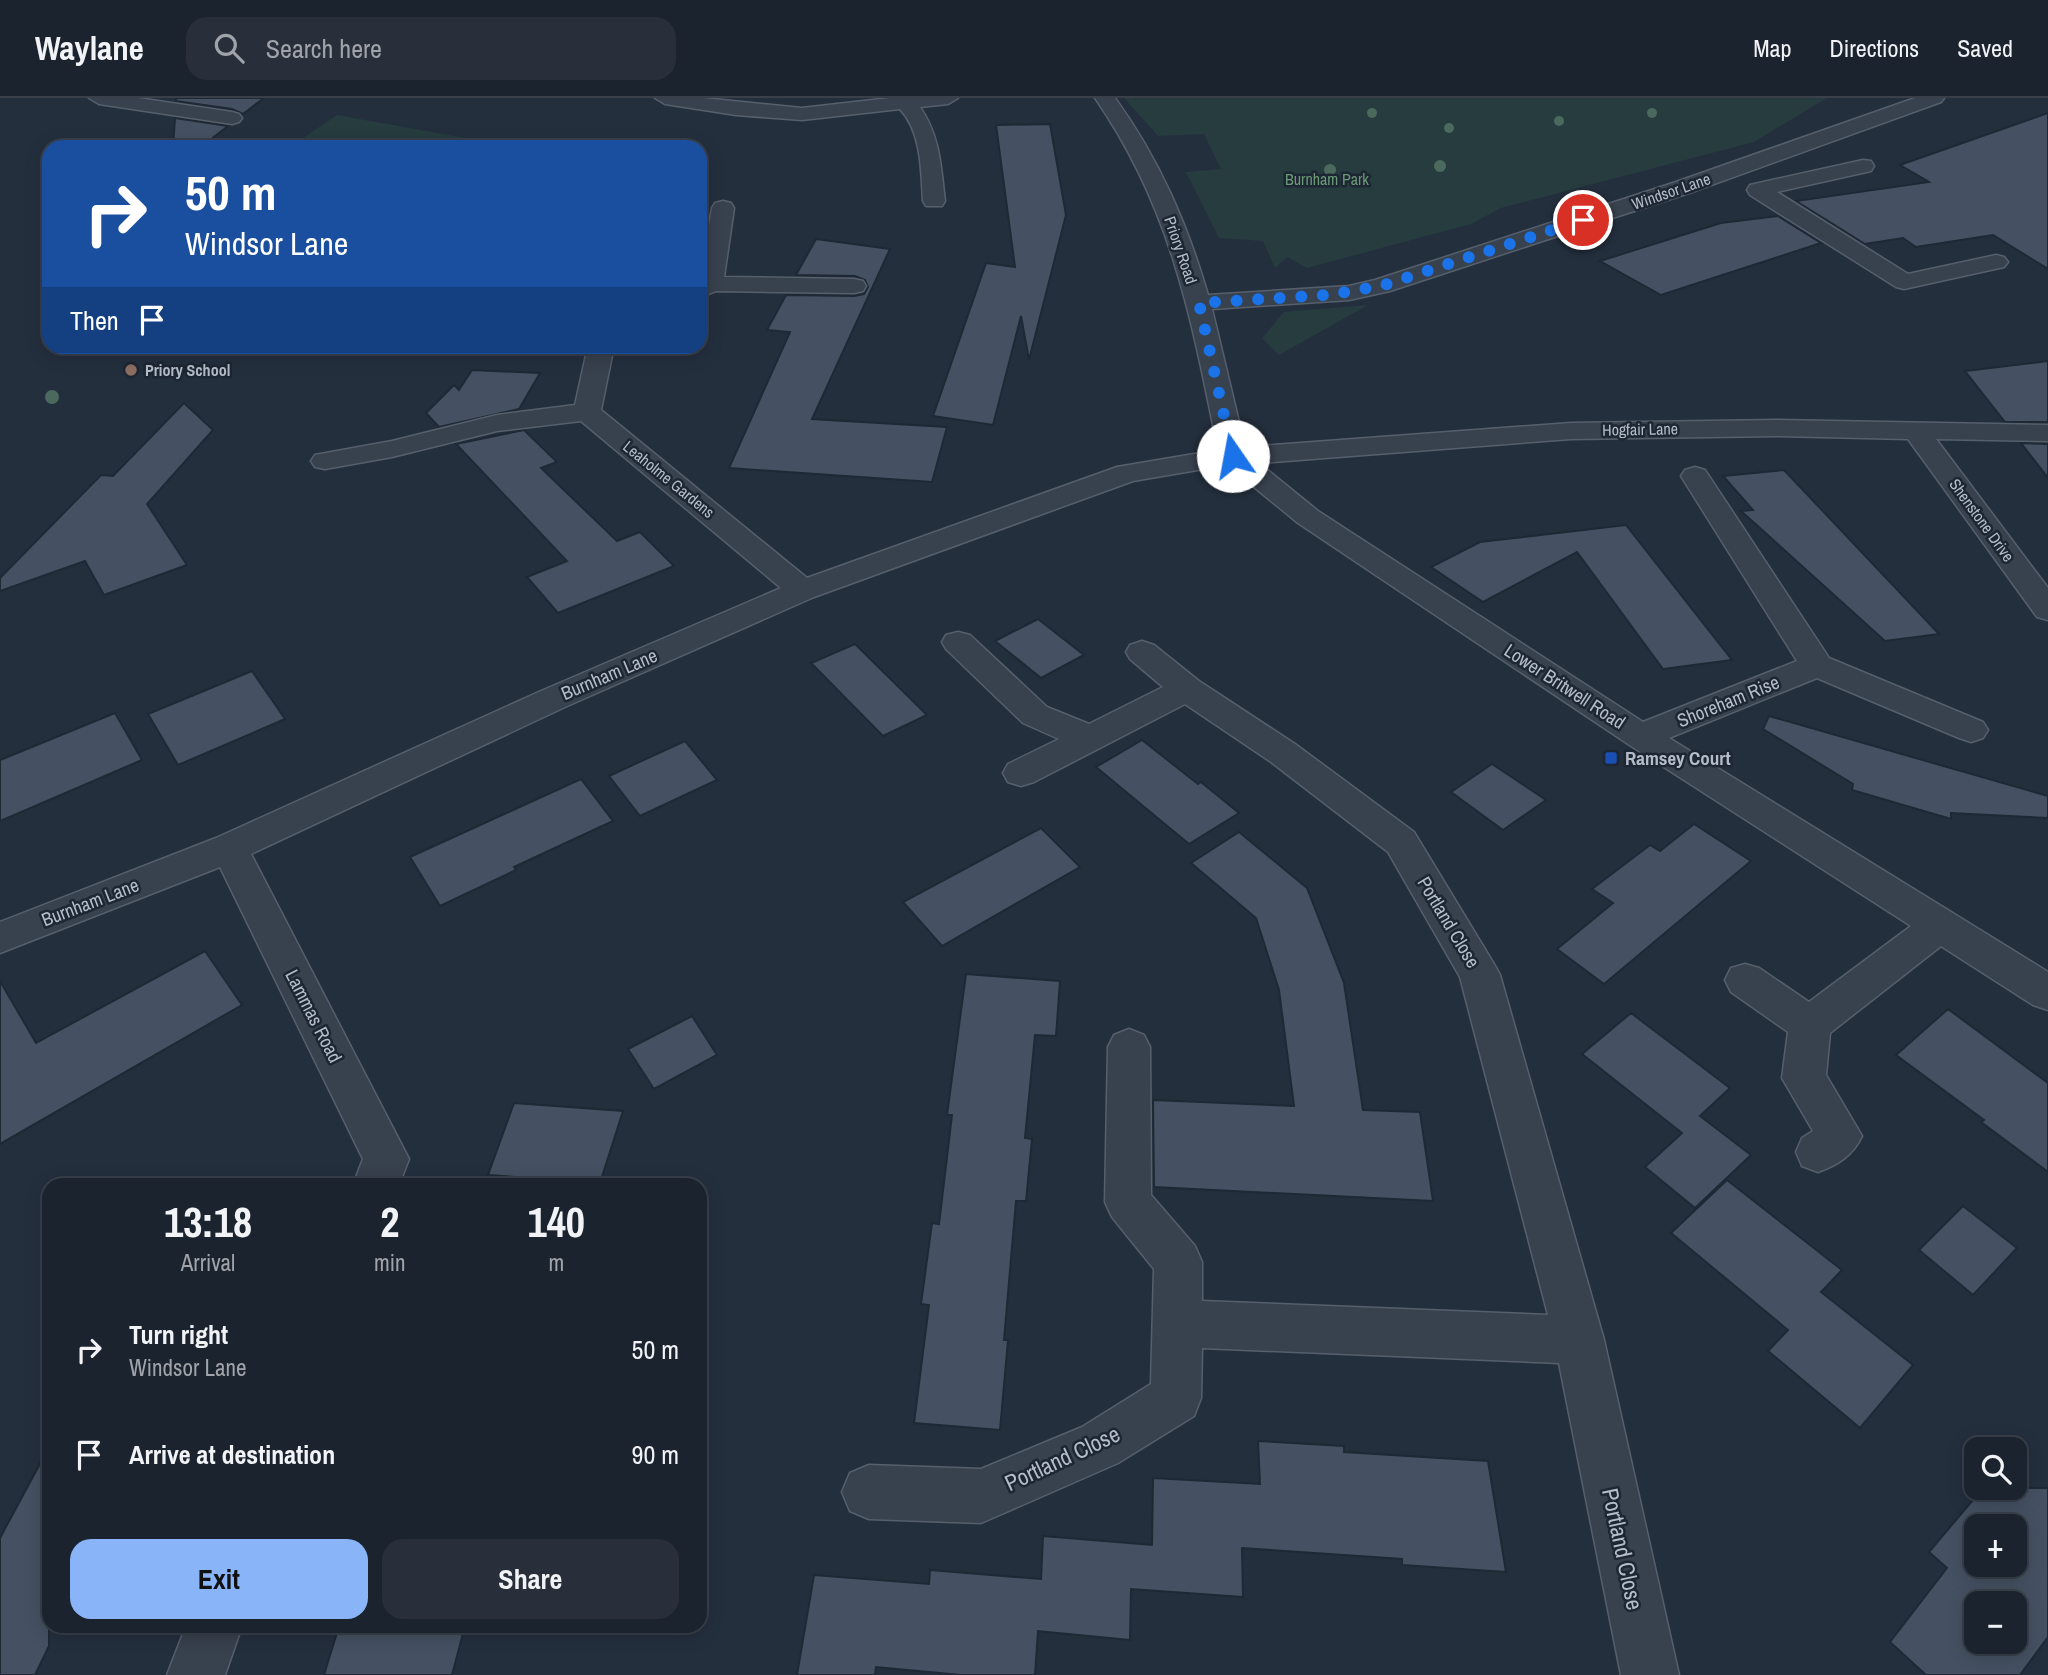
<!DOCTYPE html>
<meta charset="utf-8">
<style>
:root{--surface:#1b232e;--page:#282f3a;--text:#f1f3f6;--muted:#a0a4aa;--line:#39404a;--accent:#8ab4f8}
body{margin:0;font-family:"Archivo Narrow",sans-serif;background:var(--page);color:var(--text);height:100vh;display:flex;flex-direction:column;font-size:26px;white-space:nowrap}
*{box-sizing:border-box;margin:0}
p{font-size:23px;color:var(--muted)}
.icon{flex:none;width:38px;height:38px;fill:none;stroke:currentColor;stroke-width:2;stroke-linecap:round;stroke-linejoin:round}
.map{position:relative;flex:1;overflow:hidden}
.details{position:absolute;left:42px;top:1080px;width:665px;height:455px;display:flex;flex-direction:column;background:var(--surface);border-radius:21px;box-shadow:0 4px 18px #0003,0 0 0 2px var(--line)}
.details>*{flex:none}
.banner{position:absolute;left:42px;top:42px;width:665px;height:214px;border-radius:21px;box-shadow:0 4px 18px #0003,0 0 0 2px var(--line);background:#1a4fa0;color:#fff;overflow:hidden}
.fabs{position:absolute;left:1964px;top:1339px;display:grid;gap:14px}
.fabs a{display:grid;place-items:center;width:63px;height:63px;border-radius:14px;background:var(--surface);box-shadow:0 4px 18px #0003,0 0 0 2px var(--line);font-size:35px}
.pin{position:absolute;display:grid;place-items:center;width:60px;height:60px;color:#fff;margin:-30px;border:4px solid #fff;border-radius:50%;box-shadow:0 2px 7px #0007}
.me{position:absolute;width:77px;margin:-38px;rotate:348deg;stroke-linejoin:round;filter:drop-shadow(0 0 5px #0008)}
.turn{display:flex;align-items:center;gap:24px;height:147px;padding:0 28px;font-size:32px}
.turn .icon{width:91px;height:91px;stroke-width:2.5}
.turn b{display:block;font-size:49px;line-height:60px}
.then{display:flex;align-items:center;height:66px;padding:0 28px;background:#0003;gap:14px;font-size:26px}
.eta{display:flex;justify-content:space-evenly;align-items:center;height:119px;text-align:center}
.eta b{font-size:42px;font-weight:700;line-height:49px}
.primary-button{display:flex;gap:14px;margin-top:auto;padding:14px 28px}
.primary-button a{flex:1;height:80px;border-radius:21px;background:var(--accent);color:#111;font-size:28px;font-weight:700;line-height:80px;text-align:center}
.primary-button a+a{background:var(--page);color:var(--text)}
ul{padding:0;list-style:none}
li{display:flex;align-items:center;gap:21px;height:105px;padding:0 28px}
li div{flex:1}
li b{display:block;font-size:26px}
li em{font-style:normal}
header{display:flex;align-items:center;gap:42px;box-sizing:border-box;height:98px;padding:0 35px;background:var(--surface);border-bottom:2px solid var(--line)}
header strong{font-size:33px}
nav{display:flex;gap:38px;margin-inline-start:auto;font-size:24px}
.search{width:490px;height:63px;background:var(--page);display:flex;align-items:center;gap:18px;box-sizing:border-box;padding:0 24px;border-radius:21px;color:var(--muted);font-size:26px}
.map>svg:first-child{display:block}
.green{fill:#263c3f}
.building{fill:#455162;stroke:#1f2835;stroke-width:2;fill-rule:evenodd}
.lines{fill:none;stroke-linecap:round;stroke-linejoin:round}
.minor-casing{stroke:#565f6c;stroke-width:3}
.minor{fill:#38414e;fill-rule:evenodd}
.tree{fill:#4b6a5d}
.route{stroke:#1a73e8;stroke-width:12;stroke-dasharray:0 21.6}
.education-dot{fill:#8d6e63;stroke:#1d2633;stroke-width:2.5}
.transit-dot{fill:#1a4fb4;stroke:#1d2633;stroke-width:2.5}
.labels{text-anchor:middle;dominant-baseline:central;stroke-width:5;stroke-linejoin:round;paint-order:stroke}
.far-park-label{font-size:16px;fill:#6b9a76;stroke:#1d2633}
.far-street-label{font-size:16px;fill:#b4bcc9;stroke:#1d2633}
.far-poi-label{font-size:16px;font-weight:bold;fill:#b4bcc9;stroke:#1d2633;text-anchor:start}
.street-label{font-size:19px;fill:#b4bcc9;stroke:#1d2633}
.poi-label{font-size:19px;font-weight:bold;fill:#b4bcc9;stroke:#1d2633;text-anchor:start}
.near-street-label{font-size:23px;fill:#b4bcc9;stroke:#1d2633}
</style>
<header>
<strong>Waylane</strong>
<div class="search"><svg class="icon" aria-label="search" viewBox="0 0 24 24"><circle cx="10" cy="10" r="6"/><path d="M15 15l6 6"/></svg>Search here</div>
<nav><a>Map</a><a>Directions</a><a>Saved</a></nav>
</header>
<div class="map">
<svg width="2048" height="1577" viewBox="0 0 2048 1577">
<rect width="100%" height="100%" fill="#242f3e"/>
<!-- green -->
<g class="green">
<path d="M1124 0H1827L1754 44 1501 110 1471 126 1307 170 1287 159 1275 170 1263 143 1219 140 1186 74 1221 71 1204 36 1158 38Z"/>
<path d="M337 17 515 49H290Z"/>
<path d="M1368 207 1279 257 1262 240 1284 214Z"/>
</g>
<!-- building -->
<g class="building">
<path d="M176 0H264L243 16 232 11 176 3Z"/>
<path d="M2048 15V171L1993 137 1916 149 1903 140 1865 146 1796 103 1929 84 1900 67Z"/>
<path d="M175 20 228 28 201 49H173Z"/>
<path d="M1050 26 1066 117 1029 262 1021 218 993 327 933 318 986 165 1015 169 996 27Z"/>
<path d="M1778 118 1821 145 1661 197 1600 163 1721 125Z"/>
<path d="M816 141 890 151 812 321 947 329 932 384 729 370 790 234 767 232 786 197 854 198 864 196 868 189 865 182 855 178 796 177Z"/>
<path d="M2048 263V324H2005L1965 273Z"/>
<path d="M472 272 540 275 519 311 439 329 426 315 454 287 459 292Z"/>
<path d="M184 305 213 332 147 406 187 467 104 497 85 463 0 493V480L101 377 113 378Z"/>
<path d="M524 332 557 364 541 370 617 443 640 434 674 468 558 515 527 479 567 463 456 346Z"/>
<path d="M2021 345 2048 346V380Z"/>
<path d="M1784 372 1939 536 1885 543 1741 413 1753 412 1723 378Z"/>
<path d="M1626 427 1732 562 1663 571 1577 454 1483 504 1431 469 1480 444Z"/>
<path d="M1038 521 1084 557 1041 580 995 543Z"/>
<path d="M855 546 927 617 883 638 811 565Z"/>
<path d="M252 573 285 621 178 667 148 616Z"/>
<path d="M115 615 142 662 0 723V662Z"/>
<path d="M1769 618 2048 698V720L1951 715V721L1852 692 1853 686 1763 631Z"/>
<path d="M1142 642 1198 686 1201 684 1239 715 1189 746 1096 669Z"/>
<path d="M685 643 717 682 640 718 609 678Z"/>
<path d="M1492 666 1546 702 1503 732 1451 694Z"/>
<path d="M581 681 613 723 514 769 516 772 440 808 410 759Z"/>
<path d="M1694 726 1751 763 1604 886 1557 851 1613 805 1592 791 1650 747 1660 753Z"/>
<path d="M1041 730 1080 769 942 848 903 804Z"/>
<path d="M1239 734 1307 790 1344 885 1363 1012 1420 1014 1433 1103 1154 1089 1153 1002 1294 1008 1279 892 1256 820 1191 765Z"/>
<path d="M205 853 242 907 0 1046V883L36 945Z"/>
<path d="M966 876 1060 883 1056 938 1035 937 1025 1040 1032 1041 1026 1103H1016L1004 1242H1008L1000 1332 914 1325 929 1207 921 1206 932 1125 939 1126 952 1017H947Z"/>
<path d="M1948 911 2048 985V1074L1981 1024 1984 1022 1896 957Z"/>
<path d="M1631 915 1730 990 1700 1018 1751 1057 1695 1110 1645 1069 1682 1035 1582 956Z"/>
<path d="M692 918 717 957 654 991 628 951Z"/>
<path d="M514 1005 623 1013 600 1085 488 1077Z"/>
<path d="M1727 1082 1842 1172 1821 1194 1913 1267 1860 1330 1768 1253 1788 1232 1671 1135Z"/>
<path d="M1963 1108 2017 1150 1973 1197 1919 1152Z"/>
<path d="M1258 1343 1344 1348V1354L1488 1363 1506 1474 1402 1467V1461L1242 1450 1243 1499 1131 1491 1130 1542 1038 1533 1035 1577H961L876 1569 875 1577H797L814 1477 929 1486 930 1472 1041 1481 1043 1438 1152 1447 1153 1380 1260 1386Z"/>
<path d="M49 1349V1548L35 1577H0V1440Z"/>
<path d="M1983 1390H2048V1539L2020 1577H1926L1890 1544 1947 1470 1929 1454ZM1976 1428H2014V1466H1976ZM1976 1505H2014V1544H1976Z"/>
<path d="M339 1528H465L452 1577H324Z"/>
</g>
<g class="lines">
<!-- minor casing -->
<g class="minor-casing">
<g id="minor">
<path d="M89 0H138L232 14 239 16 242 20 239 24 232 26 99 6Z"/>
<path d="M655 0H703L802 10 890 0H958L948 6 920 9C940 38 941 69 945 103L942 108H926L923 103C921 73 922 35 900 11L802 22 736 17 665 6Z"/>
<path d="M1095 0H1115C1159 61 1187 125 1208 197L1349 188 1375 182 1676 84 1915 0H1944L1941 4 1692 94 1390 193 1349 202 1212 211 1245 349 1571 325 1778 322 2048 327V343L1936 341 2048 490V522L2037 519 1908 341 1778 338 1571 341 1259 365 1318 413 1643 624 1797 563 1681 378 1685 372 1695 369 1705 372 1829 560 1983 624 1988 632 1983 640 1971 644 1959 640 1817 580 1669 640 2048 874V912L2033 907 1941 848 1830 935 1826 977 1862 1038C1853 1057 1838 1067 1818 1074L1802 1068 1796 1054 1802 1040 1813 1033 1782 980 1788 934 1731 894 1725 882 1731 870 1745 866 1759 870 1809 904 1911 828 1628 646 1298 425 1227 367 1133 383 814 499 565 609 251 756 409 1061 399 1087H353L363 1061 220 769 0 855V824L216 740 541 593 781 490 581 323 497 333 392 359 325 371 315 369 311 363 315 357 392 343 497 317 575 307 588 248H614L601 312 807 480 1117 369 1218 352C1192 223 1172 111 1095 0Z"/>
<path d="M1863 62 1871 63 1874 68 1871 73 1777 94 1908 176 1996 157 2004 159 2008 164 2004 169 1904 191 1896 189 1750 97 1747 92 1750 87Z"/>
<path d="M723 103 731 105 734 110 724 179 854 181 863 183 866 188 863 193 854 195 716 193 700 199V180L712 110 715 105Z"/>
<path d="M958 534 970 537 1047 609 1089 626 1163 589 1130 561 1126 554 1130 547 1142 543 1154 547 1199 583 1295 646 1414 734 1494 866 1500 877 1604 1242 1679 1577H1621L1559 1265 1202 1250 1201 1300 1194 1318 1118 1365 981 1425 869 1421 850 1413 842 1394 850 1375 869 1367 981 1371 1082 1329 1151 1286 1154 1171 1112 1119 1105 1104 1108 949 1114 937 1129 931 1144 937 1150 949 1151 1097 1195 1148 1202 1164V1203L1548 1217 1460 879 1388 754 1271 664 1185 606 1034 684 1021 688 1008 684 1003 675 1008 666 1059 641 1023 625 946 551 942 544 946 537Z"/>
<path d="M186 1528H242L225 1577H167Z"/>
</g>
</g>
<!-- minor -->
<use href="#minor" class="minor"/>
</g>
<!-- trees -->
<g class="tree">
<circle cx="1372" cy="15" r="5"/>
<circle cx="1652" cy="15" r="5"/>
<circle cx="1559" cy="23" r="5"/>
<circle cx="1449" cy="30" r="5"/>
<circle cx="1440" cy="68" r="6"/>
<circle cx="1330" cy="72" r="6"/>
<circle cx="52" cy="299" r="7"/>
</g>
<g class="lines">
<!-- route -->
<path class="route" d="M1233 358 1199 205 1327 197 1381 188 1583 122"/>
</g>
<!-- markers -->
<circle class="education-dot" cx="131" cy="272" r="7"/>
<rect class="transit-dot" x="1604" y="653" width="14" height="14" rx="3.5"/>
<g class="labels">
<!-- far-park labels -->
<g class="far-park-label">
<text x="1327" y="81">Burnham Park</text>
</g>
<!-- far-street labels -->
<g class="far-street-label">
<text transform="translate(1671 93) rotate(-19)">Windsor Lane</text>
<text transform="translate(1181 152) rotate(71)">Priory Road</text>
<text transform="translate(1640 331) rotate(-1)">Hogfair Lane</text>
<text transform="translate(669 381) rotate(39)">Leaholme Gardens</text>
<text transform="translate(1982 422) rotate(54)">Shenstone Drive</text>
</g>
<!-- far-poi labels -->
<g class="far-poi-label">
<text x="145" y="272">Priory School</text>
</g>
<!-- street labels -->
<g class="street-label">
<text transform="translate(609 576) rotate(-23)">Burnham Lane</text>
<text transform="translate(1565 588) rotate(33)">Lower Britwell Road</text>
<text transform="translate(1728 603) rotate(-22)">Shoreham Rise</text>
<text transform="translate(90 804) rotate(-21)">Burnham Lane</text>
<text transform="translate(1449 824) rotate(59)">Portland Close</text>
<text transform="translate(314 918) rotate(63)">Lammas Road</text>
</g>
<!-- poi labels -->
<g class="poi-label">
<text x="1625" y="660">Ramsey Court</text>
</g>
<!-- near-street labels -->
<g class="near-street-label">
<text transform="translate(1062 1360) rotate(-25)">Portland Close</text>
<text transform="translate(1623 1451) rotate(78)">Portland Close</text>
</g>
</g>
</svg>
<div class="fabs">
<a><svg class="icon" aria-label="search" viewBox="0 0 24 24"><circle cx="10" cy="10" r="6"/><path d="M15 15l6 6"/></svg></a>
<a>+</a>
<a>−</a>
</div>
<div class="pin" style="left:1583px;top:122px;background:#d93025"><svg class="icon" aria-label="arrive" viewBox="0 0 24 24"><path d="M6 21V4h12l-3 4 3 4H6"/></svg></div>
<svg class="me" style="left:1233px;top:358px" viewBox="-20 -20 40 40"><circle r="19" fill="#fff"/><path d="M0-13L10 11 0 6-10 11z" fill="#1a73e8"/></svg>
<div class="banner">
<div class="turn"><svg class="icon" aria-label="right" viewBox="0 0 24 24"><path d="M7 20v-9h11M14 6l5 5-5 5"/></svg><div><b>50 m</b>Windsor Lane</div></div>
<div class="then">Then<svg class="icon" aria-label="arrive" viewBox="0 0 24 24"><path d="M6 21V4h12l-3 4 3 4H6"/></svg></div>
</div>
<section class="details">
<div class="eta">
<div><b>13:18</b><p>Arrival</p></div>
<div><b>2</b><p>min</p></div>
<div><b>140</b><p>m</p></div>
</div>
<ul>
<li><svg class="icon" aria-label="right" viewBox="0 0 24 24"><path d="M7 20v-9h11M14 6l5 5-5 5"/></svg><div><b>Turn right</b><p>Windsor Lane</p></div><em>50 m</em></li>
<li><svg class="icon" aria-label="arrive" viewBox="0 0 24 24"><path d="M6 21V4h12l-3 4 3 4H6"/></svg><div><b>Arrive at destination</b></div><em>90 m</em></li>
</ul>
<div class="primary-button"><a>Exit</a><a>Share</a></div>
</section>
</div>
